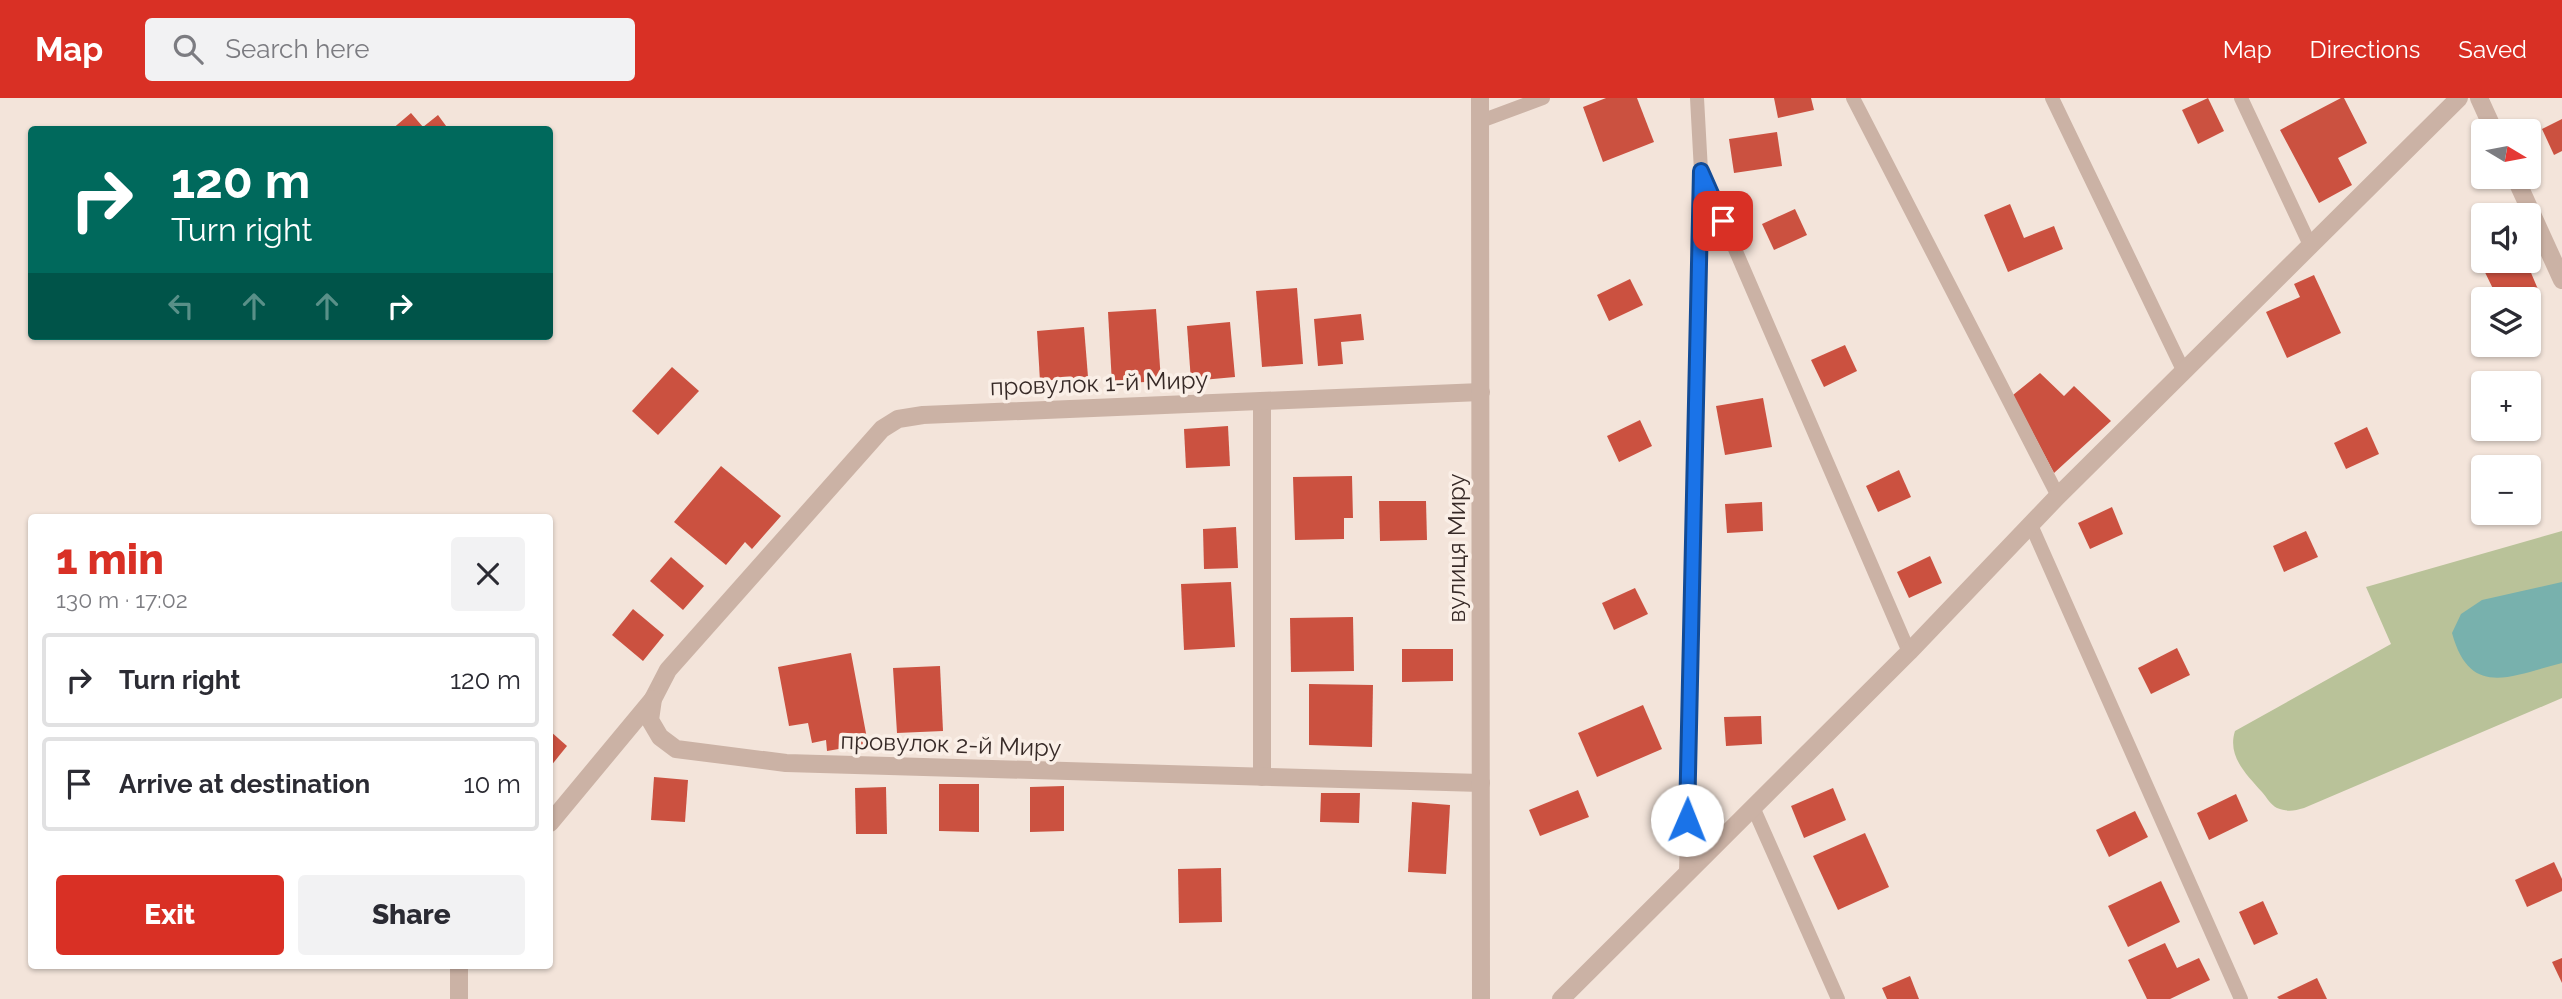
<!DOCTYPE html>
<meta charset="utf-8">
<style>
:root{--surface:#fff;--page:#f2f2f3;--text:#2b2b33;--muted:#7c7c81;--line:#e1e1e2;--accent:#d93025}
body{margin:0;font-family:Raleway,sans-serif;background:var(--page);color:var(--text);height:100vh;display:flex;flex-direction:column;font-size:26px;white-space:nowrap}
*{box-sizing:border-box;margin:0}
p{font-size:23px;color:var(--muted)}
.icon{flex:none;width:38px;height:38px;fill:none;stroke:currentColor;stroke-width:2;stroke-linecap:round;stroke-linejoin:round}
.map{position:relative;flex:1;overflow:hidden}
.sheet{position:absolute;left:28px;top:416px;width:525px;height:455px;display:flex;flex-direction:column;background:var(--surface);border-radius:7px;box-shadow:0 2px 5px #0004}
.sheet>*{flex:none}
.top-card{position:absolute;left:28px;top:28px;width:525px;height:214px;border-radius:7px;box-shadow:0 2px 5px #0004;background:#00695c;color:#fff;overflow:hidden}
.needle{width:46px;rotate:100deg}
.fabs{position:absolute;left:2471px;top:21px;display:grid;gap:14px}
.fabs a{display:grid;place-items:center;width:70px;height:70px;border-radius:7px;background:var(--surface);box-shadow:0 2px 5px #0004;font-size:35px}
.pin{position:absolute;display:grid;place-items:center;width:60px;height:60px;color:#fff;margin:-30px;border-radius:14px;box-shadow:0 4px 10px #0006}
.me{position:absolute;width:77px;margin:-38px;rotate:1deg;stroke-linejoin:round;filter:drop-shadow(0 0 5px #0008)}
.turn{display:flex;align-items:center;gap:24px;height:147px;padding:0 28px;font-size:32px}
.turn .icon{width:91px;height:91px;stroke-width:2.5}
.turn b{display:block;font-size:49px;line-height:60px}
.lanes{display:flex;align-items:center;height:66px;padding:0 28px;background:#0003;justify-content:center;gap:35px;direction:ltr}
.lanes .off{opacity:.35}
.round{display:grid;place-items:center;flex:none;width:74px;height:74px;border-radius:7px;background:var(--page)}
.headline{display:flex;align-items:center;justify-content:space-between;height:119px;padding:0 28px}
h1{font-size:42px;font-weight:800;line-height:52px;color:var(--accent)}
.action{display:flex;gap:14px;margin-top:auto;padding:14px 28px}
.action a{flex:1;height:80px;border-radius:7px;background:var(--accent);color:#fff;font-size:28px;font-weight:800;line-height:80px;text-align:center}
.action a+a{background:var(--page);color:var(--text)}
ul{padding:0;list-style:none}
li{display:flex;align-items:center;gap:21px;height:94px;margin:0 14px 10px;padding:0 14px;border:4px solid var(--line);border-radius:7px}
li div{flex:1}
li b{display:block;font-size:26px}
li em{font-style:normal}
header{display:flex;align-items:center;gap:42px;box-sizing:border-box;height:98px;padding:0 35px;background:var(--accent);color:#fff}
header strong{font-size:33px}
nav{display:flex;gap:38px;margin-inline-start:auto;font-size:24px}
.search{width:490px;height:63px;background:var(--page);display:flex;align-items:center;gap:18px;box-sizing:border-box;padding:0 24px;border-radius:7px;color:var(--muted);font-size:26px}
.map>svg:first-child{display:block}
.green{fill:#b9c299}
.water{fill:#78b1ad}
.building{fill:#cb5140}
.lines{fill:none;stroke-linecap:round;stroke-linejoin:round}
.service{stroke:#cbb2a5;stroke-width:14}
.minor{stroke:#cbb2a5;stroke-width:18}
.tertiary{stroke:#cbb2a5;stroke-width:18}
.route-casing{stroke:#114b97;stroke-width:18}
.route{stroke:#1a73e8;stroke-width:12}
.labels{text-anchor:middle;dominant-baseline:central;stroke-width:7;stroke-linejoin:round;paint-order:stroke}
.street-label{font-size:24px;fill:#372a27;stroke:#faefe7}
</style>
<header>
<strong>Map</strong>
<div class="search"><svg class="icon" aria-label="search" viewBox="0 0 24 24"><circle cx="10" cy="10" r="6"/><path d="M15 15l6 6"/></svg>Search here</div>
<nav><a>Map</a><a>Directions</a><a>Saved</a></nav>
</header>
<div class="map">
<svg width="2562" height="901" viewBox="0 0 2562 901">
<rect width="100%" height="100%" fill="#f3e4da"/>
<!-- green -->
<path class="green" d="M2562 433V600L2304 710C2294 713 2287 714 2277 710 2271 707 2267 700 2262 694 2246 676 2227 658 2235 633L2391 546 2366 489Z"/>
<!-- water -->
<path class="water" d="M2562 484V565C2511 578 2470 601 2452 535L2461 516 2482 502Z"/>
<!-- building -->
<g class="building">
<path d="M1606 0H1637L1654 44 1603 64 1583 9Z"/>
<path d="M1774 0H1811L1814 12 1778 20Z"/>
<path d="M2208 0 2224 33 2198 46 2182 12Z"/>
<path d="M2341 0H2344L2367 45 2338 60 2352 87 2319 105 2280 32Z"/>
<path d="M411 15 423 29 438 17 449 32H391Z"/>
<path d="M2562 21V53L2554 57 2542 31Z"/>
<path d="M1777 34 1782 68 1734 75 1729 41Z"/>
<path d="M2010 106 2024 140 2054 128 2063 151 2008 174 1984 117Z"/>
<path d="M1795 111 1807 137 1774 152 1762 126Z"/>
<path d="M2483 158V163H2526L2540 196 2525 201H2498L2478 160Z"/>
<path d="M2314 177 2341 235 2287 260 2266 214 2300 199 2294 186Z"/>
<path d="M1630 181 1643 207 1609 223 1597 197Z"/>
<path d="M1297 190 1303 266 1262 269 1256 193Z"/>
<path d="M1156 211 1161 283 1112 286 1108 214Z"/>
<path d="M1361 216 1364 242 1341 244 1343 266 1318 268 1314 221Z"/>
<path d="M1230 224 1235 279 1191 283 1187 228Z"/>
<path d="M1084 229 1088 279 1040 283 1037 233Z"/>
<path d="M1845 247 1857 273 1824 289 1811 262Z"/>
<path d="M672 269 699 293 658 337 632 313Z"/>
<path d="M2040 275 2064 298 2074 288 2111 323 2054 375 2013 297Z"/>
<path d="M1763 300 1772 349 1725 357 1716 308Z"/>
<path d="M1640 322 1652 348 1619 364 1607 338Z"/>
<path d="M1228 328 1230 368 1186 370 1184 331Z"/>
<path d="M2367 329 2379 356 2346 371 2334 345Z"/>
<path d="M721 368 781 418 752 451 745 444 726 467 674 424Z"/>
<path d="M1899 372 1911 399 1878 414 1866 388Z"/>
<path d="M1352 378 1353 420H1344V441L1295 442 1293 379Z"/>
<path d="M1379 403H1426L1427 442 1380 443Z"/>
<path d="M1762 404 1763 433 1727 435 1725 406Z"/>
<path d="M2112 409 2123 436 2090 451 2078 425Z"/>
<path d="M1236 429 1238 470 1204 471 1203 431Z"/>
<path d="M2306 433 2318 459 2284 474 2273 448Z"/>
<path d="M1930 458 1942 485 1909 500 1897 474Z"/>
<path d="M671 459 704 488 683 512 650 483Z"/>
<path d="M1231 484 1235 549 1184 552 1181 486Z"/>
<path d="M1635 490 1648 516 1614 532 1602 505Z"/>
<path d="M633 511 664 537 643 563 612 537Z"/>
<path d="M1353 519 1354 573 1291 574 1290 520Z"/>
<path d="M2177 550 2190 577 2151 596 2138 570Z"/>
<path d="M1402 551H1453V583L1402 584Z"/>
<path d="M851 555 868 646 827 653 826 642 812 645 808 625 789 628 778 569Z"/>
<path d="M940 568 943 633 897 635 893 570Z"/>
<path d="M1309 586 1373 587 1372 649 1309 647Z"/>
<path d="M1643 607 1662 651 1597 679 1578 635Z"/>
<path d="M1761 618 1762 646 1726 648 1724 619Z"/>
<path d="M550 633 567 648 550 669Z"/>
<path d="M654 679 688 682 685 724 651 722Z"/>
<path d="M939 686H979V734L939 733Z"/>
<path d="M1064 688V733L1030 734V689Z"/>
<path d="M886 689 887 736H856L855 690Z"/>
<path d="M1833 690 1846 722 1804 740 1791 708Z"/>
<path d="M1578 692 1589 719 1540 738 1529 712Z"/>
<path d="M1321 695H1360L1359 725 1320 724Z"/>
<path d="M2236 696 2248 723 2209 742 2197 715Z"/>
<path d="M1412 704 1450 707 1446 776 1408 774Z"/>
<path d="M2135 713 2148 739 2109 759 2096 732Z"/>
<path d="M1865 735 1889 789 1838 812 1813 758Z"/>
<path d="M2554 764 2562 781V793L2527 809 2515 782Z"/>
<path d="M1221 770 1222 824 1179 825 1178 771Z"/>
<path d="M2161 783 2180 824 2128 849 2108 808Z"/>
<path d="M2263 803 2278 836 2254 847 2239 814Z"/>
<path d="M2165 845 2177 870 2199 860 2210 882 2170 901H2147L2128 862Z"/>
<path d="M2562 860V885L2552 864Z"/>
<path d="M1910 878 1919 901H1887L1882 890Z"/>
<path d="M2317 880 2327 901H2279L2277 899Z"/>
</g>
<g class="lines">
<!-- service -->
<g class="service">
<path d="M1853 0 2058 398"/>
<path d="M2052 0 2184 274"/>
<path d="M2241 0 2311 149"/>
<path d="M1481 23 1543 0"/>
<path d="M1703 77 1909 554"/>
<path d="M2031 427 2241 901"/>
<path d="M1753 709 1838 901"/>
<path d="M1686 776 1701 73 1697 0"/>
</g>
<!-- minor -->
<g class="minor">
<path d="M2479 0 2494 33"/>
<path d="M2515 79 2562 182"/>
<path d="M1262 679V303"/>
<path d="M1481 685 786 665 676 651 660 639 650 622 653 601 668 572 882 331 898 321 923 317 1481 294"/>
<path d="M550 725 653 601"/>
<path d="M459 901V868"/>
<path d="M1561 901 1909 554 2058 398 2459 0"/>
</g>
<!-- tertiary -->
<path class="tertiary" d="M1480 0 1481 901"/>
</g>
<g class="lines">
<!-- route casing -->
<g class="route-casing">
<path id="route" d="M1687 722 1701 73 1723 123"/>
</g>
<!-- route -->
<use href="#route" class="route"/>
</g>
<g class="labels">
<!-- street labels -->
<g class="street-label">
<text transform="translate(1099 285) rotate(-2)">провулок 1-й Миру</text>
<text transform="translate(1456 450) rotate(-90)">вулиця Миру</text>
<text transform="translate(951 646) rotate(2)">провулок 2-й Миру</text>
</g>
</g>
</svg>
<div class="fabs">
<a><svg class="needle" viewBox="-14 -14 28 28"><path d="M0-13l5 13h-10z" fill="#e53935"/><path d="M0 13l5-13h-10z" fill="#7c7c81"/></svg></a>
<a><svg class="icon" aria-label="sound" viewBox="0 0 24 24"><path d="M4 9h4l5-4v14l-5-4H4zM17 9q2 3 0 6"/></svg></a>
<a><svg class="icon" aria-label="layers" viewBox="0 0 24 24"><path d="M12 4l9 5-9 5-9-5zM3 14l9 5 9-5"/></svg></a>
<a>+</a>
<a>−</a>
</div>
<div class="pin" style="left:1723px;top:123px;background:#d93025"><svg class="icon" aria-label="arrive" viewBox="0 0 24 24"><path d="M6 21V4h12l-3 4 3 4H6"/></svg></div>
<svg class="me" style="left:1687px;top:722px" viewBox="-20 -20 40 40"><circle r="19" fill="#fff"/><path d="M0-13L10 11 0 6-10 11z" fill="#1a73e8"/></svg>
<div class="top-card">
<div class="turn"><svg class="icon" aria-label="right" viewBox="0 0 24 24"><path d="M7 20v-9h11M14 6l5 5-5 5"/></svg><div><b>120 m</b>Turn right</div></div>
<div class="lanes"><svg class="icon off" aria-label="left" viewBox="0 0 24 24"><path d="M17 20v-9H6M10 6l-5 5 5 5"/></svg><svg class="icon off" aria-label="ahead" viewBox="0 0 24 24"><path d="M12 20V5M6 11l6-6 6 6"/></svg><svg class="icon off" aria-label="ahead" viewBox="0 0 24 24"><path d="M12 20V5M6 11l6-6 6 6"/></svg><svg class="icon" aria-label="right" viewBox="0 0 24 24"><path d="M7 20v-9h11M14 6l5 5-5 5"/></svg></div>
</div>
<section class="sheet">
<div class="headline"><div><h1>1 min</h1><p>130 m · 17:02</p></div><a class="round"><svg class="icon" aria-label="close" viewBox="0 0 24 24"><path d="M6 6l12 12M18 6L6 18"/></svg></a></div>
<ul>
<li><svg class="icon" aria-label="right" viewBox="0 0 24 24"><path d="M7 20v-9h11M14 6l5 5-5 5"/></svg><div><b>Turn right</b></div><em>120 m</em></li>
<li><svg class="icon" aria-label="arrive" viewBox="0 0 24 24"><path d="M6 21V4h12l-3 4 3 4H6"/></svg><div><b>Arrive at destination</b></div><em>10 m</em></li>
</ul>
<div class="action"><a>Exit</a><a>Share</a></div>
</section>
</div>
